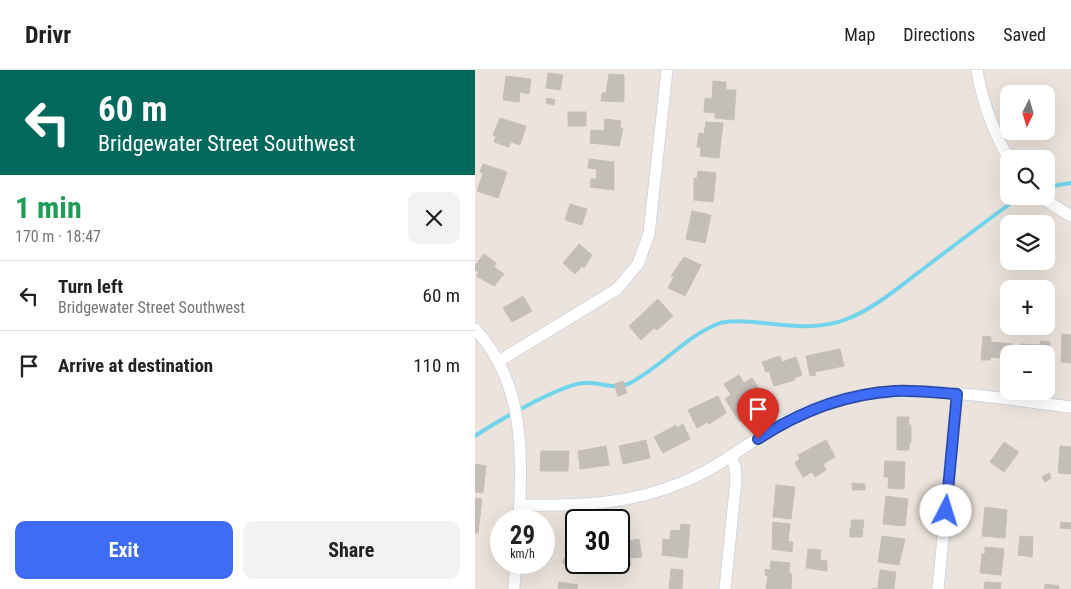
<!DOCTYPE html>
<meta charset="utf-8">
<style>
:root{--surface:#fff;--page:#f2f2f2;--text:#222;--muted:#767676;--line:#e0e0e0;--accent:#3e6cf6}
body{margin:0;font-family:"Roboto Condensed",sans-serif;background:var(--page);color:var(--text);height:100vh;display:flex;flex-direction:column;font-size:19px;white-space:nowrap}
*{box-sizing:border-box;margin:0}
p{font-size:16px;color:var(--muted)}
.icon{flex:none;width:28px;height:28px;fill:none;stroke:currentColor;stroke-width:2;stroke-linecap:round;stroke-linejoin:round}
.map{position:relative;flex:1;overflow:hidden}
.drawer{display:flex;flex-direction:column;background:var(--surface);width:475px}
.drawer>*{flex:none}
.banner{background:#00695c;color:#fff;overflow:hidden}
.needle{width:32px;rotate:185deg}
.fabs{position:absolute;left:525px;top:15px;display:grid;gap:10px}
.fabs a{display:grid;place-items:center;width:55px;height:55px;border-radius:10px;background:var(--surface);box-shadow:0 5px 20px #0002;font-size:25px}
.speed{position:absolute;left:15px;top:439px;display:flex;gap:10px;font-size:25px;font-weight:700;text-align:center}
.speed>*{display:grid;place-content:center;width:65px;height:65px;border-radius:50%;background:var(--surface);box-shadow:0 5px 20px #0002;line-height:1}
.speed small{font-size:12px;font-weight:400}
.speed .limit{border:2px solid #111;border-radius:8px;background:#fff;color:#111}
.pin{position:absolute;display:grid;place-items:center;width:42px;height:42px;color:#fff;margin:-51px -21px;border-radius:50% 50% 50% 0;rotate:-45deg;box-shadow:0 0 5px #0007}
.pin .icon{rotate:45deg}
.me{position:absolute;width:55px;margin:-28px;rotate:5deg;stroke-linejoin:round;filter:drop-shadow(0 0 4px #0008)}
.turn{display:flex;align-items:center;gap:18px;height:105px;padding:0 15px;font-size:22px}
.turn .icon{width:65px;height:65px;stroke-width:2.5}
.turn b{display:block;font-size:35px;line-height:42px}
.round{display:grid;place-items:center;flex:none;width:52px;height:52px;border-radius:10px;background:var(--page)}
.headline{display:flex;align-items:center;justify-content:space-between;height:85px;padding:0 15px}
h1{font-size:30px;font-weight:700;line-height:38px;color:#1e9e55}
.cta{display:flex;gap:10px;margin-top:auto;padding:10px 15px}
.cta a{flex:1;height:58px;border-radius:10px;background:var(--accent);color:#fff;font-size:20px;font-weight:700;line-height:58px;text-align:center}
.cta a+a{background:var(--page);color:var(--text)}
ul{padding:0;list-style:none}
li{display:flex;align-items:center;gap:15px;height:70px;padding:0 15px;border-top:1px solid var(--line)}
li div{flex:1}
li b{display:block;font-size:19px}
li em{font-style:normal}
header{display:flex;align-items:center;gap:30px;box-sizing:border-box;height:70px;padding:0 25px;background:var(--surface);border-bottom:1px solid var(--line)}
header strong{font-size:24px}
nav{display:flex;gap:28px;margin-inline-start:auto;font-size:18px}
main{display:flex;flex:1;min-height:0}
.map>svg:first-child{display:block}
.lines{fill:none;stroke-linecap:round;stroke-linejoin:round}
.stream{stroke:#71d3ec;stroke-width:4}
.building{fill:#c4beb9;stroke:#c7c0b6}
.minor-casing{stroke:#d1d6e2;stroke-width:13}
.minor{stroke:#fff;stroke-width:11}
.route-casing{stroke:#2846a0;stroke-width:12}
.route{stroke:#3e6cf6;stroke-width:9}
</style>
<header>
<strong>Drivr</strong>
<nav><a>Map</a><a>Directions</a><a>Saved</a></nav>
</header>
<main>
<section class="drawer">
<div class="banner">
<div class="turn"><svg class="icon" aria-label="left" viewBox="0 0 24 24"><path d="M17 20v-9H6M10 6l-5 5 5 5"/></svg><div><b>60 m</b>Bridgewater Street Southwest</div></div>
</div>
<div class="headline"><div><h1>1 min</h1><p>170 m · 18:47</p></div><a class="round"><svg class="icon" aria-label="close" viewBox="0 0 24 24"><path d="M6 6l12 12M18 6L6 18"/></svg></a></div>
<ul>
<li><svg class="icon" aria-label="left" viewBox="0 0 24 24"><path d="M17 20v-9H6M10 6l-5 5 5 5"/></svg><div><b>Turn left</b><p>Bridgewater Street Southwest</p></div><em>60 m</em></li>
<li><svg class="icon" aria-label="arrive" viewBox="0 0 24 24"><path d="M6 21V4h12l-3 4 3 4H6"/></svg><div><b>Arrive at destination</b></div><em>110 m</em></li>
</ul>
<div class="cta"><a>Exit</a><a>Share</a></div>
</section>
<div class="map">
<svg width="596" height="519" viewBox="0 0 596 519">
<rect width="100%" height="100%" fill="#ece4dc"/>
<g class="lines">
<!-- stream -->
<g class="stream">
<path d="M571 117 596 113"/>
<path d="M0 366C21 352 85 315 108 313 123 311 139 320 153 314 186 298 210 266 245 253 255 250 268 251 279 252 309 255 343 261 372 249 400 238 424 217 448 199 477 177 506 155 536 133L549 126"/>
</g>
</g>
<!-- building -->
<g class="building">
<path d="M73 3 88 5 85 20 71 18Z"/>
<path d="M134 4 149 5V32L126 31 127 23H131Z"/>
<path d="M31 6 56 9 54 24 45 22 44 32 28 30Z"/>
<path d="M238 11 251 12V20H261L259 50 240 48V43L229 42 230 28 237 29Z"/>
<path d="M72 28 80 30 79 35 71 33Z"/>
<rect x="93" y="42" width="18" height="14"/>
<path d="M25 48 51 56 45 75 36 72 34 77 19 72 21 66 18 65Z"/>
<path d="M130 49 146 51 145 58H148L144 76 115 73 116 60 129 61Z"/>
<path d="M231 52 248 53 244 88 225 86 226 77H222L224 63 229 64Z"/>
<path d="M114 89 139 92V120L115 117 116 109H121L122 99 113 98Z"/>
<path d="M8 94 32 102 23 128 2 121 8 103 5 102Z"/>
<path d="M223 101 241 103 238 132 219 130V108H222Z"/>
<path d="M95 134 112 139 107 155 90 150Z"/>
<path d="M217 141 236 145 230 173 211 169Z"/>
<path d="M104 174 117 185 109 198 107 196 100 204 88 193Z"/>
<path d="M9 184 21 193 19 197 29 204 19 216 1 206 4 202 0 200V195Z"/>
<path d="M209 187 226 195 210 226 193 218 199 207 196 206Z"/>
<path d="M48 226 57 241 37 252 28 238Z"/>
<path d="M183 229 198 246 182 260 179 258 166 270 154 256Z"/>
<path d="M587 264 596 265V293L586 292Z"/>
<path d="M508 266 516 267V272L537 274 534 289 516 287 515 290H506Z"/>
<path d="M566 271 575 272 573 291H571V284H545L546 274 565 275Z"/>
<path d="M365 279 369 296 340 302 341 305 335 306 331 286Z"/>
<path d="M305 286 307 292 321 287 327 305 319 308 320 310 299 316 294 301 291 302 287 292Z"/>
<path d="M264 305 269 313 277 308 287 324 266 337 271 346 264 351 250 329 256 325 249 314Z"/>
<path d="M148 311 152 323 143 326 139 314Z"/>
<path d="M243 326 251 343 234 354 233 352 222 358 213 340Z"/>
<path d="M422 347H434V355H436V373H434V380H422Z"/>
<path d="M208 354 215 369 188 383 179 367 201 355 202 358Z"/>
<path d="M171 370 175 388 148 394 144 376Z"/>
<path d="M351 370 360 387 348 394 351 400 340 407 337 402 328 407 320 393 325 389 323 385Z"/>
<path d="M529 372 544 382 529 402 515 392Z"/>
<path d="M131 376 134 395 105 399 103 381Z"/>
<path d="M585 376 596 377V404L583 403Z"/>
<path d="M66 381H94L93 401H65Z"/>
<path d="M410 391 430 392 429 419 413 418 414 407H409Z"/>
<path d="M0 394 11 396 8 423 0 422Z"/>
<path d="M574 403 576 408 570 412 567 407Z"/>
<path d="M377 413 390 414V420H377Z"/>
<path d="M301 415 320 417 316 449 298 447Z"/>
<path d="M411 426 433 429 430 456 408 454Z"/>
<path d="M0 428 7 429 3 463H0Z"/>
<path d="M510 437 532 440 530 468 507 466Z"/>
<path d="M376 450H389L388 458 376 457Z"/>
<path d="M298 452 315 454 313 471 318 472 317 482 297 479Z"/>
<path d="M586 452 596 453V459L585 458Z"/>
<path d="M206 454 215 455 212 488 187 485 188 469 195 470 196 460 205 461Z"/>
<path d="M375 458 388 459 387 467H375Z"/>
<path d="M407 466 430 469 424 495 403 492Z"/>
<path d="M545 466 558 467 557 487 543 485Z"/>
<path d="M164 469 167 487 155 488 156 495 148 497 147 489 144 490V473Z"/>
<path d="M101 471V492H116L110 502 104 498 101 501 87 492Z"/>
<path d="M510 477 529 479 526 505 505 503 507 484H510Z"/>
<path d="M333 479 346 480 345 490 352 491V501L331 498Z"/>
<path d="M296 491 315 493 314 503 317 504 316 519H291L293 506 290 505V499L295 500Z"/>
<path d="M196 499 208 500 207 519H194Z"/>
<path d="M405 500 421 502 419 519H397L403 518Z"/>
<path d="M84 512 103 515 102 519H83Z"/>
<path d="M510 512 526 513 525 519H509Z"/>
<path d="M570 514 584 516V519H569Z"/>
</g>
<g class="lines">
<!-- minor casing -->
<g class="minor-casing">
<g id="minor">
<path d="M502 0C507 31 519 62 534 90"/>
<path d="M564 126 596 146"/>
<path d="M0 259C49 311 48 383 44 450"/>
<path d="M24 291 142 219 163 194 174 164 192 0"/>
<path d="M45 435C102 436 154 435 208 412 245 397 275 371 309 352 325 343 345 336 362 331 431 310 525 329 596 337"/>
<path d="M39 519 41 492"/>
<path d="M250 519 261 410 260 397 256 386"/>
<path d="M463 519 482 325"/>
</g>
</g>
<!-- minor -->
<use href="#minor" class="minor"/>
</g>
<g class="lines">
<!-- route casing -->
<g class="route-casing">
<path id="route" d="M283 369C324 342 370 324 420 321 441 320 462 323 482 324L471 441"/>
</g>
<!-- route -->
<use href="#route" class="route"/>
</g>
</svg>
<div class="fabs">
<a><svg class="needle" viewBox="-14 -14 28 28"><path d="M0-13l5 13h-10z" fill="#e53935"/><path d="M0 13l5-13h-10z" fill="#767676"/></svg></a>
<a><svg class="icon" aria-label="search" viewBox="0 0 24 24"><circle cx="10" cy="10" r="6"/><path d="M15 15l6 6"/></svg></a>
<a><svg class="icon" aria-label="layers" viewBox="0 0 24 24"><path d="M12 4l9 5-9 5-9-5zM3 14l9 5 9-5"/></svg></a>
<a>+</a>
<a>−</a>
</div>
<div class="speed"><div>29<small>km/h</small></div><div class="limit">30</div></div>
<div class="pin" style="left:283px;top:369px;background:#d93025"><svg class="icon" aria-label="arrive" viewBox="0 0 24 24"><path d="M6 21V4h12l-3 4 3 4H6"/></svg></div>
<svg class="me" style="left:471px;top:441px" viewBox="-20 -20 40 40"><circle r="19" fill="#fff"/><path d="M0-13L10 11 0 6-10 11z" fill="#3e6cf6"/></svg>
</div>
</main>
